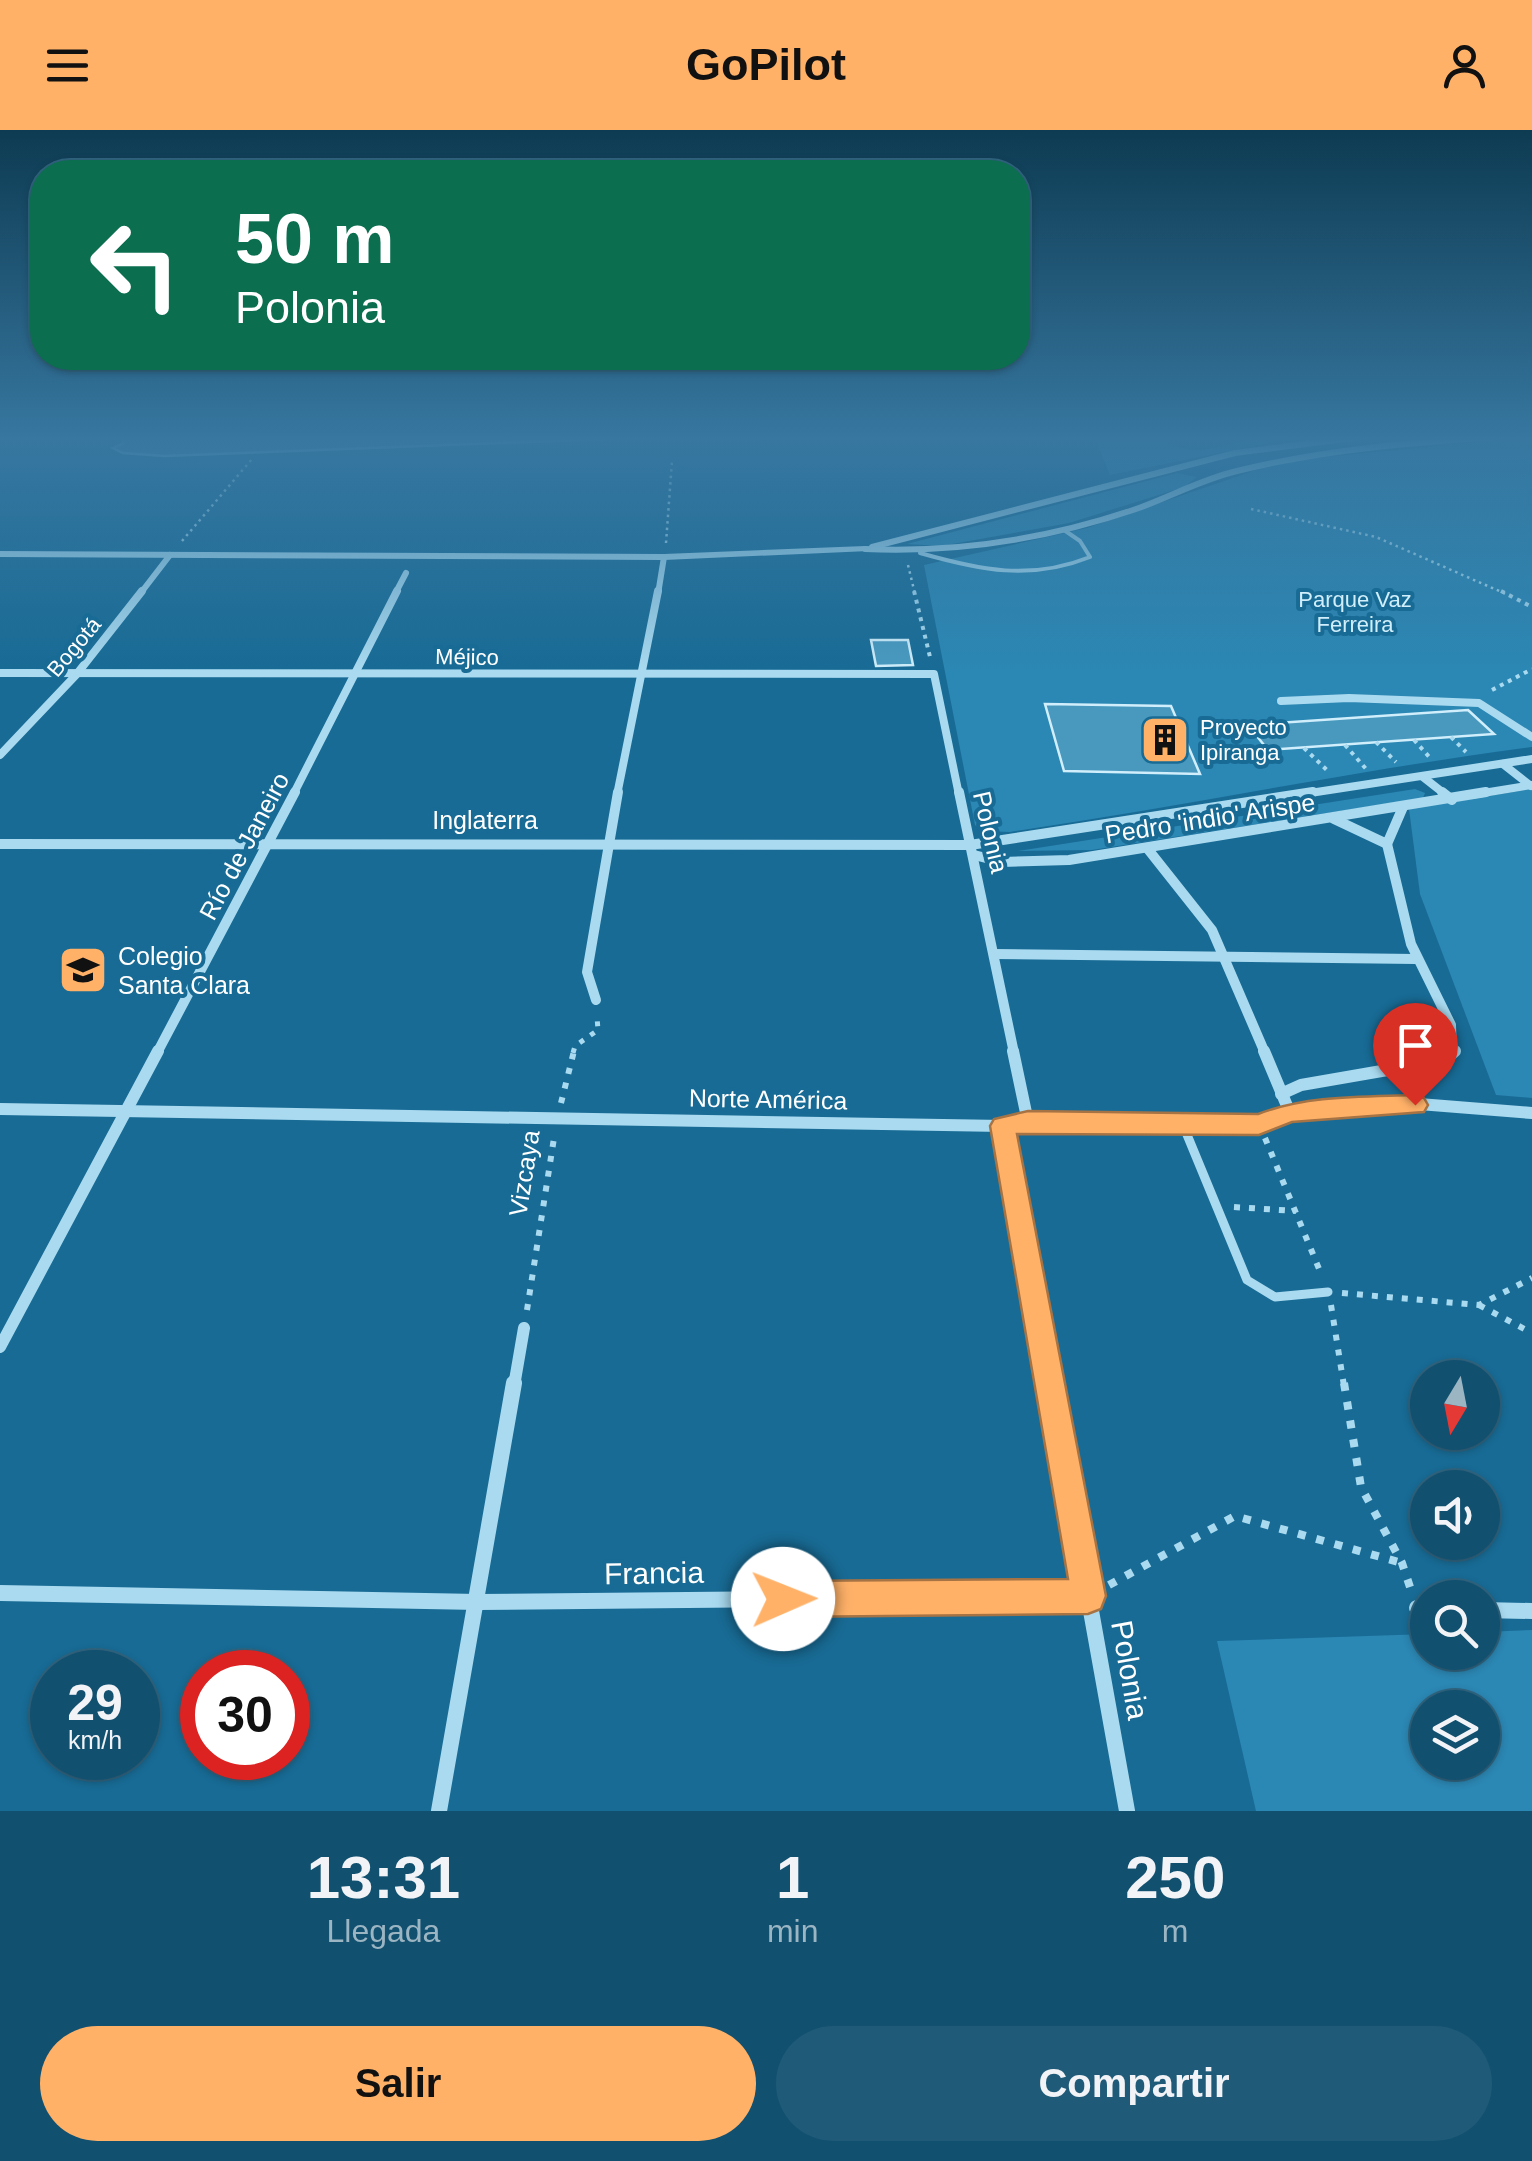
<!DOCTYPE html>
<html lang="es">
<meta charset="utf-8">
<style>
:root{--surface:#125070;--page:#1f5a78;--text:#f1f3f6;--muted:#9cb5c3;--line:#316783;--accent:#ffb168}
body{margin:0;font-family:Helvetica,sans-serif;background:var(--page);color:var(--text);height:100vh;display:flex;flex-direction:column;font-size:38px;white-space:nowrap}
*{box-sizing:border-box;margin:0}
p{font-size:32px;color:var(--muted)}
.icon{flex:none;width:55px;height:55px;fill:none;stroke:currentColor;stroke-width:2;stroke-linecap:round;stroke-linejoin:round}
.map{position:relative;height:1681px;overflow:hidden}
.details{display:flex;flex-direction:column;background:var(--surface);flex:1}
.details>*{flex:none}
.hud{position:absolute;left:30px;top:30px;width:1000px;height:210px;border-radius:40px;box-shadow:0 2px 8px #0004,0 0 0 2px var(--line);background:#0b6e4f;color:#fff;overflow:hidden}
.needle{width:65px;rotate:190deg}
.buttons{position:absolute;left:1410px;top:1230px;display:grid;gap:20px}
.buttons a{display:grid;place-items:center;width:90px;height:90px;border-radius:50%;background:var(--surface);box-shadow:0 2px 8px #0004,0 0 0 2px var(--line);font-size:50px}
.speed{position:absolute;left:30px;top:1520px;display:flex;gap:20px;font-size:50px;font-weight:700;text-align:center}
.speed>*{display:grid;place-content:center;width:130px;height:130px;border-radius:50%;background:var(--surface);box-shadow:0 2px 8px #0004,0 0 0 2px var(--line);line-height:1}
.speed small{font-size:25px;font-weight:400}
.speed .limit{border:15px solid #d22;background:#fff;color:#111}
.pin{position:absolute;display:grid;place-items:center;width:85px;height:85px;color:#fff;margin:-102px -42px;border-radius:50% 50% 50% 0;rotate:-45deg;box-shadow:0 0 10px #0007}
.pin .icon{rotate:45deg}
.me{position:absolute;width:110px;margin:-55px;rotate:89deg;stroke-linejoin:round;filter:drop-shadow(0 0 8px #0008)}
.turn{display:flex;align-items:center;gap:35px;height:210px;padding:0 40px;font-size:45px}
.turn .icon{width:130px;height:130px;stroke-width:2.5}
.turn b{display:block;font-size:70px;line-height:85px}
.eta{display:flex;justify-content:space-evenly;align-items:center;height:170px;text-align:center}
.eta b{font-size:60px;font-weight:800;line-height:70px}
.button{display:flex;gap:20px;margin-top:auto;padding:20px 40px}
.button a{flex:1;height:115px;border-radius:60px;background:var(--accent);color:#111;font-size:40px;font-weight:800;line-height:115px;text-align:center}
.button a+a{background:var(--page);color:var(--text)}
header{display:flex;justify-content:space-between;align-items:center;height:130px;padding:0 40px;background:var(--accent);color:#111;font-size:45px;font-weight:800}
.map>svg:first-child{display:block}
.green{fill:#2b87b3;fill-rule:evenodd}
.water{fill:#5a91ad;stroke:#9cd8f3;stroke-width:2.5}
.building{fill:#4999bf;stroke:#d0eefb;stroke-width:2.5}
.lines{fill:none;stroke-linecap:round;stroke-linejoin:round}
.path-far4{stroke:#a9daf0;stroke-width:2.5;stroke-dasharray:2.5 4;stroke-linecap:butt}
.path-far3{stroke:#a9daf0;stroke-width:4;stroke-dasharray:4 5;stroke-linecap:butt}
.path-far2{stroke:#a9daf0;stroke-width:5;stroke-dasharray:5 8;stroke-linecap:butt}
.path-far1{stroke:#a9daf0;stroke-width:6;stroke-dasharray:6 9;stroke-linecap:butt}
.path{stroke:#a9daf0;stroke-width:8;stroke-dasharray:8 11;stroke-linecap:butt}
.service-far1{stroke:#a9daf0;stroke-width:4}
.service{stroke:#a9daf0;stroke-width:9}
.minor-far4{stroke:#a9daf0;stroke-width:6}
.minor-far3{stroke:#a9daf0;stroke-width:8}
.minor-far2{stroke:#a9daf0;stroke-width:10}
.minor-far1{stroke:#a9daf0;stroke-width:12}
.minor{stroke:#a9daf0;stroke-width:16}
.tertiary{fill:#a9daf0;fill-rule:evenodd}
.route{fill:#ffb168;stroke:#a67344;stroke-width:2.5}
.labels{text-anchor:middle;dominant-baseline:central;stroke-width:8;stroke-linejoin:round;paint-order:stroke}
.far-park-label{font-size:22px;fill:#d0eefb;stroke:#186b95}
.far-street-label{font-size:22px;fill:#fff;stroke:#186b95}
.far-poi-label{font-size:22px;fill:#fff;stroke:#186b95;text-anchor:start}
.street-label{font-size:25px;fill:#fff;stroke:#186b95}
.poi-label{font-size:25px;fill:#fff;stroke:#186b95;text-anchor:start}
.near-street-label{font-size:30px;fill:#fff;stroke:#186b95}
</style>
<header><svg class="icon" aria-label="menu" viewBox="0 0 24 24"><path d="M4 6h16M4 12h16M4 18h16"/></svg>GoPilot<svg class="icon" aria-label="person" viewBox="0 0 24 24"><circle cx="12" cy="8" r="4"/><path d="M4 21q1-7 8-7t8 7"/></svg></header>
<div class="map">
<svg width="1532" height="1681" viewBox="0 0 1532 1681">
<rect width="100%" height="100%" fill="#186b95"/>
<!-- green -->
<g class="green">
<path d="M1094 306H1191L1166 312C1210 335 1247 298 1293 308L1110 345Z"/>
<path d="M1532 307V617C1357 640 1185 676 1010 702L982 701 975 695 924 435 1087 398 1256 340 1305 329Z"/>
<path d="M1177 343 1197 347 1184 357 1069 393 941 416 907 414Z"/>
<path d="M1415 659 1425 663 1423 668 1092 720 1018 721Z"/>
<path d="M1532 659V968L1496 965 1420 764 1409 679Z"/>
<path d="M1532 1500V1681H1256L1217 1511 1427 1504 1428 1522H1482L1483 1502ZM1428 1578H1482V1632H1428Z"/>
</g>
<!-- water -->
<path class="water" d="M120 306H680L164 326 123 323 113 318 124 313Z"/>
<!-- building -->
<g class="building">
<path d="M871 510H908L913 535 876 536Z"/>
<path d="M1045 574 1171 576 1200 644 1064 641Z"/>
<path d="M1468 580 1494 604 1268 620 1248 595Z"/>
</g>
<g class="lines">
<!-- path-far4 -->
<g class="path-far4">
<path d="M1251 379 1376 407 1506 464"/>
<path d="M182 411 252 329"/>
<path d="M666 413 672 331"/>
<path d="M908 435 915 464"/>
</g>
<!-- path-far3 -->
<g class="path-far3">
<path d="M914 461 931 531"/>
<path d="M1501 461 1532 477"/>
<path d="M1492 560 1532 539"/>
<path d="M1451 607 1466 622"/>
<path d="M1414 610 1432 630"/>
<path d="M1376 612 1396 632"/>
<path d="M1345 615 1367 640"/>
<path d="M1304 618 1329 642"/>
</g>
<!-- path-far2 -->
<path class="path-far2" d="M573 923 575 916 598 900 597 887"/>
<!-- path-far1 -->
<g class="path-far1">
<path d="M561 973 574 921"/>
<path d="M1265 1008 1322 1146"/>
<path d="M1234 1077 1296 1081"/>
<path d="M1342 1163 1479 1175 1532 1148"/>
<path d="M1331 1175 1344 1256"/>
<path d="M1479 1175 1532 1203"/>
<path d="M527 1180 554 1008"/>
</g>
<!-- path -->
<g class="path">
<path d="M1344 1253 1361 1357 1402 1433 1411 1460"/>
<path d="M1109 1455 1235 1386 1402 1433"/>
</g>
<!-- service-far1 -->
<path class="service-far1" d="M920 423C980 440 1030 451 1090 427L1080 411 1064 400"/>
<!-- service -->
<path class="service" d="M1183 995 1247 1150 1275 1167 1328 1162"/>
<!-- minor-far4 -->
<g class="minor-far4">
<path d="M872 417 1235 323 1368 306"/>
<path d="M865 419C958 423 1048 409 1136 379 1170 367 1202 349 1237 341 1326 319 1418 312 1510 306"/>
<path d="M140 464 170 425"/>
<path d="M395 464 406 443"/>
<path d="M658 464 664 427"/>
</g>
<!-- minor-far3 -->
<g class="minor-far3">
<path d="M0 543 934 544 959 665"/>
<path d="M1281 571 1349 568 1479 573 1532 607"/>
<path d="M0 625 76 545 142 461"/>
<path d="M1503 634 1531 656"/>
<path d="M1423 647 1446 665"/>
<path d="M293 665 397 461"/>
<path d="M617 665 658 461"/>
<path d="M1297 665 1532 629"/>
<path d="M1471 665 1532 655"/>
</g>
<!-- minor-far2 -->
<g class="minor-far2">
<path d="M959 662 1014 923"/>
<path d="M1442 662 1452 670"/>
<path d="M1334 689 1387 714 1403 677"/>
<path d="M1387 714 1411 814 1451 895 1452 923"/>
<path d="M970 715 1313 662"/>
<path d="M1147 718 1212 800 1265 923"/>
<path d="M974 725 1002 732 1069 730 1486 662"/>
<path d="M994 824 1416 829"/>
<path d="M596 870 587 842 618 662"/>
<path d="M157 923 295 662"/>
</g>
<!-- minor-far1 -->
<g class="minor-far1">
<path d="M1013 921 1028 992"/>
<path d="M1264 921 1290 983"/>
<path d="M1281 964 1301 955 1445 930 1455 921"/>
<path d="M0 979 1003 996 1028 992 1259 994 1324 978 1394 972 1532 983"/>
<path d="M1003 996 1050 1256"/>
<path d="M0 1217 158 921"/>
<path d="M514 1256 524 1198"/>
</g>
<!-- minor -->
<g class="minor">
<path d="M1050 1253 1127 1681"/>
<path d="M0 1463 478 1472 1088 1466"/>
<path d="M1417 1478 1428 1479"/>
<path d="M1482 1480 1532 1481"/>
<path d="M439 1681 514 1253"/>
</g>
<!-- tertiary -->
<g class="tertiary">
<path d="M865 416 869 417V421L664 430 0 427V421L664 424Z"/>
<path d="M0 709 970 710 978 715 970 720 0 719Z"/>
</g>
</g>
<!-- sky -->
<linearGradient id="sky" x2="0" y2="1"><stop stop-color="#0d3b52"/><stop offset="0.57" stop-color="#3777a0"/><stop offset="1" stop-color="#3777a0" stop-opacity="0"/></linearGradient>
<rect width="1532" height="541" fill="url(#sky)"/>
<!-- route -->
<path class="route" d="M1415 965 1424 968 1428 975 1424 982 1292 992 1259 1005 1017 1004 1106 1466 1101 1479 1088 1484 783 1487 771 1482 765 1469 771 1457 783 1451 1068 1449 990 996 994 989 1028 981 1258 984C1308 965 1361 967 1415 965Z"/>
<!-- icons -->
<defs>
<g id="building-square" transform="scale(2.5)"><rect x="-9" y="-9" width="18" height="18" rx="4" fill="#ffb168" stroke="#186b95"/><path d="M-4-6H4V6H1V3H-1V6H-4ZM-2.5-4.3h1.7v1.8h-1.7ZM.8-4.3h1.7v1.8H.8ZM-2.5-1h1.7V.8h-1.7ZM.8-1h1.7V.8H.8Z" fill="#111"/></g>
<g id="school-square" transform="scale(2.5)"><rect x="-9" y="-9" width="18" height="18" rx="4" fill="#ffb168" stroke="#186b95"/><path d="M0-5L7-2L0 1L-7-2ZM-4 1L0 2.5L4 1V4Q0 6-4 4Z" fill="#111"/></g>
</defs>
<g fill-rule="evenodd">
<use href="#building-square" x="1165" y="610"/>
<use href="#school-square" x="83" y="840"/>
</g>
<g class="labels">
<!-- far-park labels -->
<g class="far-park-label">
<text x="1355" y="469">Parque Vaz<tspan x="1355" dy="25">Ferreira</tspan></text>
</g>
<!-- far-street labels -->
<g class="far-street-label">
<text transform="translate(74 517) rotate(-50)">Bogotá</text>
<text transform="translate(467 527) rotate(1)">Méjico</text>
</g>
<!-- far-poi labels -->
<g class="far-poi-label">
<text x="1200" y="597">Proyecto<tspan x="1200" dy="25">Ipiranga</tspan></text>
</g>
<!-- street labels -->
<g class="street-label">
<text transform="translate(1210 688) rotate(-9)">Pedro 'indio' Arispe</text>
<text x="485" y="690">Inglaterra</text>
<text transform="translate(991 702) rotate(77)">Polonia</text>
<text transform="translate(244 716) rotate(-62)">Río de Janeiro</text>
<text transform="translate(768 969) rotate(1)">Norte América</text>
<text transform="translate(524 1043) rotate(-81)">Vizcaya</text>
</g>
<!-- poi labels -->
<g class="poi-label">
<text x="118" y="826">Colegio<tspan x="118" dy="29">Santa Clara</tspan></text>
</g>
<!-- near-street labels -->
<g class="near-street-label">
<text transform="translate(654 1443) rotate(-1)">Francia</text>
<text transform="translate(1130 1540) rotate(80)">Polonia</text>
</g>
</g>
</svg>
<div class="buttons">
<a><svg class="needle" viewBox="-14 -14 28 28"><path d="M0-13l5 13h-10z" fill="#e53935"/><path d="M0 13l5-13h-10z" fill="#9cb5c3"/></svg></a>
<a><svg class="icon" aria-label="sound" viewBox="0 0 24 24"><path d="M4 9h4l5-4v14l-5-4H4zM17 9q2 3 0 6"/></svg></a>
<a><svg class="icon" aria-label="search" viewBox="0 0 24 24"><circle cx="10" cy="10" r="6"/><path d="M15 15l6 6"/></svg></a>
<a><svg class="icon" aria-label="layers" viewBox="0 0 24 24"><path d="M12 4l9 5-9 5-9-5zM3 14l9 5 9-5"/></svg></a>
</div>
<div class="speed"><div>29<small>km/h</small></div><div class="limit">30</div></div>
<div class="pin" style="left:1415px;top:975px;background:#d93025"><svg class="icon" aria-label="arrive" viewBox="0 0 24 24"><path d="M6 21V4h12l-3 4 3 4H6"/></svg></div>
<svg class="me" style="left:783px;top:1469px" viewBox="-20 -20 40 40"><circle r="19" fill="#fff"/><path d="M0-13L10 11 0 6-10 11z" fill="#ffb168"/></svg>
<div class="hud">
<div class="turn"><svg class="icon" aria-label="left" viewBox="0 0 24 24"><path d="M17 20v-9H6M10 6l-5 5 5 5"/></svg><div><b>50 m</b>Polonia</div></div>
</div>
</div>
<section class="details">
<div class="eta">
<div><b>13:31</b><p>Llegada</p></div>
<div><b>1</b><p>min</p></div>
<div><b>250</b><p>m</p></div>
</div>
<div class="button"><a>Salir</a><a>Compartir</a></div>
</section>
